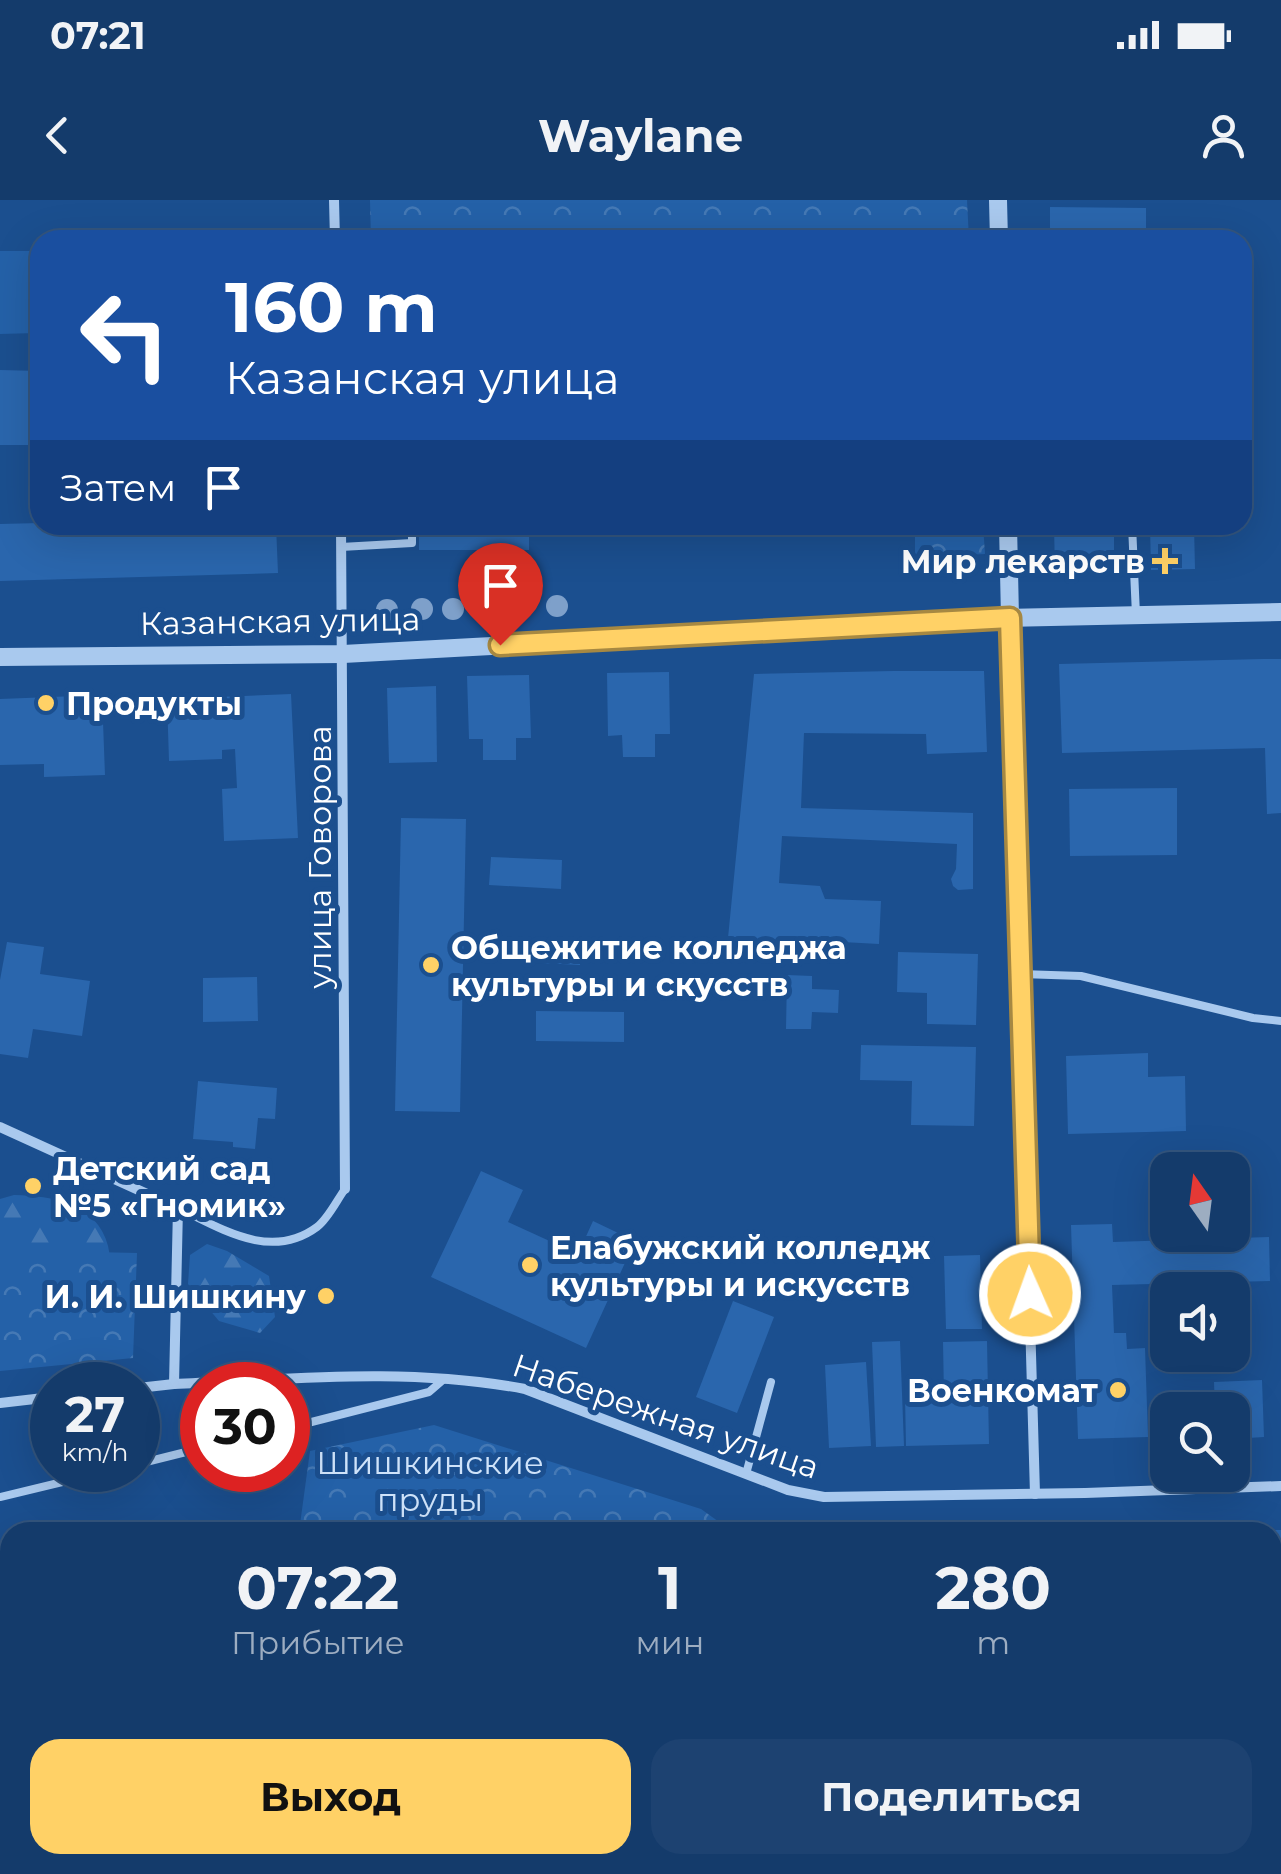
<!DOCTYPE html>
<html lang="ru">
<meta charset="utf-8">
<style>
:root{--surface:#143b6b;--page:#1d4271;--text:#f1f3f6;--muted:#9dadc1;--line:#33557e;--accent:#ffd166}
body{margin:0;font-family:Montserrat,sans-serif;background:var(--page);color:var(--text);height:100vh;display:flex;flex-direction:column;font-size:38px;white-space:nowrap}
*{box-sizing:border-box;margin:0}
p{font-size:32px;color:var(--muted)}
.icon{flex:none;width:55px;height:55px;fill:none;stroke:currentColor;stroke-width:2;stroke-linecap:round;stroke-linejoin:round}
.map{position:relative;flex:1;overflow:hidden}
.sheet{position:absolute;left:0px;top:1322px;width:1282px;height:352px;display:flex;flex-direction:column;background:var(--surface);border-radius:30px 30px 0 0;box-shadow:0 10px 40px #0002,0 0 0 2px var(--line)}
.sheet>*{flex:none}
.hud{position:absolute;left:30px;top:30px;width:1222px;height:305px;border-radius:30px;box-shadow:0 10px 40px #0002,0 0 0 2px var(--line);background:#1a4fa0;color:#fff;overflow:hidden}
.needle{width:65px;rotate:346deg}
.fabs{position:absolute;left:1150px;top:952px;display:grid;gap:20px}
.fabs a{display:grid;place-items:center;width:100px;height:100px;border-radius:20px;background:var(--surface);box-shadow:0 10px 40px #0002,0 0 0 2px var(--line);font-size:50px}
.speed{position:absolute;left:30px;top:1162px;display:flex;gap:20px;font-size:50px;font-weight:700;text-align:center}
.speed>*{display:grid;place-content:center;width:130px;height:130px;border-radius:50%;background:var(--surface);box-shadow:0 10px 40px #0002,0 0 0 2px var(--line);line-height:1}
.speed small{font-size:25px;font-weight:400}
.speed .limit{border:15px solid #d22;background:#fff;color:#111}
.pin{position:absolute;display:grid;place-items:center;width:85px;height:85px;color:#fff;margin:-102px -42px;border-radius:50% 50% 50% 0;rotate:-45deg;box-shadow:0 0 10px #0007}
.pin .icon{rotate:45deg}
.me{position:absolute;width:110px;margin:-55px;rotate:358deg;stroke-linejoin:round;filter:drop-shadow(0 0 8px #0008)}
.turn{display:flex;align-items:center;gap:35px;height:210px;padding:0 30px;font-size:45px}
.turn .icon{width:130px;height:130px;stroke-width:2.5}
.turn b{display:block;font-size:70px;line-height:85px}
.then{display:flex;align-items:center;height:95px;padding:0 30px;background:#0003;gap:20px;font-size:38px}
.eta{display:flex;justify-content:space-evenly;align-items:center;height:170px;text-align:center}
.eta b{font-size:60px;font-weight:700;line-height:70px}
.cta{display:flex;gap:20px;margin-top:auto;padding:20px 30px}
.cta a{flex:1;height:115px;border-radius:30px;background:var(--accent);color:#111;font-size:40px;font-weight:700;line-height:115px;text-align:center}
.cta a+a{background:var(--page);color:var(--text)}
.status{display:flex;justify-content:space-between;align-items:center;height:70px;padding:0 50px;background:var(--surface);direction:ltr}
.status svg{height:28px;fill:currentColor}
header{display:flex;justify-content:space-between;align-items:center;height:130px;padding:0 30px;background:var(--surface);font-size:45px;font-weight:700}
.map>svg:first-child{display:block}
.grass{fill:#2461a8}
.forest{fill:url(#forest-firs)}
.park{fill:url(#park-crowns)}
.building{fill:#2a66ad}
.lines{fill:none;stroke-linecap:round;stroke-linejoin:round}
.service{stroke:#a9c9ee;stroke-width:8}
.minor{stroke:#a9c9ee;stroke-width:10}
.tertiary{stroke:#a9c9ee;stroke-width:18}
.tree{fill:#7ea0ca}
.route-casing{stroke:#a68842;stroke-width:25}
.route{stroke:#ffd166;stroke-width:18}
.poi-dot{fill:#ffd166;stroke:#1b4f8f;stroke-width:4}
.labels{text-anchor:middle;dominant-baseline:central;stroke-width:10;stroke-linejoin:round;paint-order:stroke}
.poi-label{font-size:32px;font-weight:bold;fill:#fff;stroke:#1b4f8f;text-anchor:start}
.street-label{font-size:32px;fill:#fff;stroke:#1b4f8f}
.park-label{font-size:32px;fill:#cfe3fa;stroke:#1b4f8f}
</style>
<div class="status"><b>07:21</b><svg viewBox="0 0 49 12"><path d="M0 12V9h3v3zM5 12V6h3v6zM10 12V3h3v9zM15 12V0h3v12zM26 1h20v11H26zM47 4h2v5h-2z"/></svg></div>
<header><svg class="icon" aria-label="back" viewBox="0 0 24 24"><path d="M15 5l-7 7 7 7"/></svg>Waylane<svg class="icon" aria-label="person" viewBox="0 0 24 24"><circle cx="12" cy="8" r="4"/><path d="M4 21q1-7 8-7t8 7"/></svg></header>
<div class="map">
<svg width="1281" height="1674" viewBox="0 0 1281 1674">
<defs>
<pattern id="forest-firs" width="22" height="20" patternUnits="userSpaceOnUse" patternTransform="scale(2.5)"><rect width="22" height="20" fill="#2461a8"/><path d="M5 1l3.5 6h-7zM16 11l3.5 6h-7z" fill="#4579b5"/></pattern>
<pattern id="park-crowns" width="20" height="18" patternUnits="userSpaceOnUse" patternTransform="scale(2.5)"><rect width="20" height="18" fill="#2461a8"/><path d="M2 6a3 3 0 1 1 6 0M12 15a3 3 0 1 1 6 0" fill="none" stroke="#4579b5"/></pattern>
</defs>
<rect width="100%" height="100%" fill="#1b4f8f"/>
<!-- grass -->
<path class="grass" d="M0 51H36L37 133 0 134Z"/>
<!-- forest -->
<g class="forest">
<path d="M14 995C52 996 97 1003 108 1046 110 1054 110 1063 111 1071L0 1152V999Z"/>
<path d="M207 1044 227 1051 269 1076 275 1117 260 1133 219 1121 188 1084 190 1055Z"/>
</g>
<!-- park -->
<g class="park">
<path d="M370 0H967L969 40H371Z"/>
<path d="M915 325H983L985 354 915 357Z"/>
<path d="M0 1050 137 1053 133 1158 0 1171Z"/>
<path d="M434 1225 701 1309 733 1332H299L310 1251Z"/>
<path d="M1273 1635 1281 1640V1674H254L255 1665H1272Z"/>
</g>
<!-- building -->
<g class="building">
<path d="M1050 7 1146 8V33L1110 32V40H1050Z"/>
<path d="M0 170 40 171V245H0Z"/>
<path d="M40 323V325H276L278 373 0 381V324Z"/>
<rect x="419" y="325" width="110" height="25"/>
<path d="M1054 325H1114V372L1055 374Z"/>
<path d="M1150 325H1194L1195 369 1151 370Z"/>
<path d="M1263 459H1281V613L1267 614 1265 548 1062 553 1059 464Z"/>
<path d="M893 471H984L987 552 927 554 926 534 804 533 801 608 973 613V689L958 690 953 686 951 679 956 669 957 644 782 636 779 683 820 686 825 699 881 701 879 744 824 741 820 746 728 738 754 474Z"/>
<path d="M669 472 670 534H655V557H623L622 535 608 536 607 473Z"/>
<path d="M529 475 531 538H516V560H483V539H469L467 476Z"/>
<path d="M436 486 437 562 389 563 387 488Z"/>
<path d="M291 494 298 638 224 641 222 589 237 588 235 549 222 550V559L169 561 167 499Z"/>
<path d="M102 495 105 575 44 577V564L0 565V499Z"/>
<path d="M1177 588V655L1070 656 1069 589Z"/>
<path d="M401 618 466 619 460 912 395 911Z"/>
<path d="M491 657 562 660 561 689 489 685Z"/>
<path d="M542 738H581L580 765 541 763Z"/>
<path d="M7 742 44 747 40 774 90 781 82 836 33 829 28 858 0 854V780Z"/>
<path d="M898 752 978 754 976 825 927 824V793L897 792Z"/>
<path d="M787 775 812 776V789L839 790 838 813 812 812 811 829H786Z"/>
<path d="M257 777 258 821 203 822V778Z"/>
<path d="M536 811 624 812V842L536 841Z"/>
<path d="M861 845 976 847 974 926 911 925 912 881 860 880Z"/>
<path d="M1148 853V877L1185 876 1186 931 1068 934 1066 856Z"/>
<path d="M198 881 277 888 275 919 258 918 255 949 233 947V942L193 939Z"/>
<path d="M481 971 523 990 508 1022 578 1054 593 1021 635 1041 586 1148 431 1077Z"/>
<path d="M1112 1024 1113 1042 1269 1037 1270 1081 1112 1085 1114 1133H1126L1127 1149 1145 1148 1148 1237 1078 1239 1071 1025Z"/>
<path d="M980 1055 982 1129H946L944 1056Z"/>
<path d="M733 1101 774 1117 737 1213 696 1197Z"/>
<path d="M900 1141 904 1246 876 1247 872 1142Z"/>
<path d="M987 1141 989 1244 906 1246 905 1196H944L943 1142Z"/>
<path d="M866 1162 871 1246 829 1248 825 1165Z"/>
<path d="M1262 1180 1264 1237 1232 1239V1210H1215L1214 1182Z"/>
<rect x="1272" y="1330" width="9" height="59"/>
<path d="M1272 1521 1281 1522V1584L1272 1580Z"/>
</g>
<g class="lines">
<!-- service -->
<g class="service">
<path d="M1132 325 1136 415"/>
<path d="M341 347 412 343V325"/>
<path d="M1021 774 1081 776 1253 818 1281 821"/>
<path d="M178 1008C222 1029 271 1061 317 1027 328 1019 337 1000 345 989"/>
<path d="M288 1228 429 1192 444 1179"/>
<path d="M138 1264 202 1248"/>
<path d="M746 1274 771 1182"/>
<path d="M0 1297 112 1270"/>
</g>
<!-- minor -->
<g class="minor">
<path d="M334 0 335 40"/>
<path d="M341 325 345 989"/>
<path d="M1010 418 1035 1294"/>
<path d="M0 927 178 1008 174 1184C292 1179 408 1167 525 1189L788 1290 824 1297 1085 1293 1281 1286"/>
<path d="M138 1188 174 1184"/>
<path d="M0 1203 52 1197"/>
</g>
<!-- tertiary -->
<g class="tertiary">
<path d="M998 0 999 40"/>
<path d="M1008 325 1010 418"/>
<path d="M0 457 343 454 1010 418 1281 412"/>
</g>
</g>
<!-- trees -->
<g class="tree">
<circle cx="557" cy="406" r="11"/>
<circle cx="519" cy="407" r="11"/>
<circle cx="488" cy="408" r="11"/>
<circle cx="422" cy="409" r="11"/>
<circle cx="453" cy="409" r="11"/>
<circle cx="387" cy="410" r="11"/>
</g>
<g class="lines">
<!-- route casing -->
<g class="route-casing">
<path id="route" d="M500 445 1010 418 1030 1094"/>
</g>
<!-- route -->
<use href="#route" class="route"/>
</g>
<!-- markers -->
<g class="poi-dot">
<path d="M1160 346h10v10h10v10h-10v10h-10v-10h-10v-10h10z"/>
<circle cx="46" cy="503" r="10"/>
<circle cx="431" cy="765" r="10"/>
<circle cx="33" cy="986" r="10"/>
<circle cx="530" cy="1065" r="10"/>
<circle cx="326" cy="1096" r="10"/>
<circle cx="1118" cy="1190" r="10"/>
</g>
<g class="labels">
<!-- poi labels -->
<g class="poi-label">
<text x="1145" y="361" text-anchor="end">Мир лекарств</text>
<text x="66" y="503">Продукты</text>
<text x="451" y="747">Общежитие колледжа<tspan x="451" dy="37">культуры и скусств</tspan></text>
<text x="53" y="968">Детский сад<tspan x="53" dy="37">№5 «Гномик»</tspan></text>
<text x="550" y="1047">Елабужский колледж<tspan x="550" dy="37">культуры и искусств</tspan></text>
<text x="306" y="1096" text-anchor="end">И. И. Шишкину</text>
<text x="1098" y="1190" text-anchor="end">Военкомат</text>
</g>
<!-- street labels -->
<g class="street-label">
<text transform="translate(280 421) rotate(-1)">Казанская улица</text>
<text transform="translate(319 657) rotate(-90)">улица Говорова</text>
<text transform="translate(666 1216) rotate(19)">Набережная улица</text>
</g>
<!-- park labels -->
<g class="park-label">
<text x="430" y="1262">Шишкинские<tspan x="430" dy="37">пруды</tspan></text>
</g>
</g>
</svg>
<div class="fabs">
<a><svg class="needle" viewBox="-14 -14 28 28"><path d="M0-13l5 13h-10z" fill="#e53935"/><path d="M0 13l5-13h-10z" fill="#9dadc1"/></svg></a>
<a><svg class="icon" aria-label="sound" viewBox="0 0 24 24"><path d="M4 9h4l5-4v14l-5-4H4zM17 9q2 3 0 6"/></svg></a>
<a><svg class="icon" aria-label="search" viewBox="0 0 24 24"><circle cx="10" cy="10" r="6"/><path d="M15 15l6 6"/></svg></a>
</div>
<div class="speed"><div>27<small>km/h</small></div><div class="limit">30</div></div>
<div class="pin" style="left:500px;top:445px;background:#d93025"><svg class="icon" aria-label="arrive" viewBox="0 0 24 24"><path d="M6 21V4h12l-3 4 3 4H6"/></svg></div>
<svg class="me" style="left:1030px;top:1094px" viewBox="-20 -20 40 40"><circle r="17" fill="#ffd166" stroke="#fff" stroke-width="3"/><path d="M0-11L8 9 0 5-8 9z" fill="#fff"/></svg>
<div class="hud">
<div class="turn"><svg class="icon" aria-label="left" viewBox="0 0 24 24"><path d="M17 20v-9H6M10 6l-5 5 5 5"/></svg><div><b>160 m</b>Казанская улица</div></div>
<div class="then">Затем<svg class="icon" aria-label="arrive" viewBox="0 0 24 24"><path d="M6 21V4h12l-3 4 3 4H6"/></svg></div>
</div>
<section class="sheet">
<div class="eta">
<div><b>07:22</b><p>Прибытие</p></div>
<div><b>1</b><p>мин</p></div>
<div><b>280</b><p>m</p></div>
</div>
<div class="cta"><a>Выход</a><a>Поделиться</a></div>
</section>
</div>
